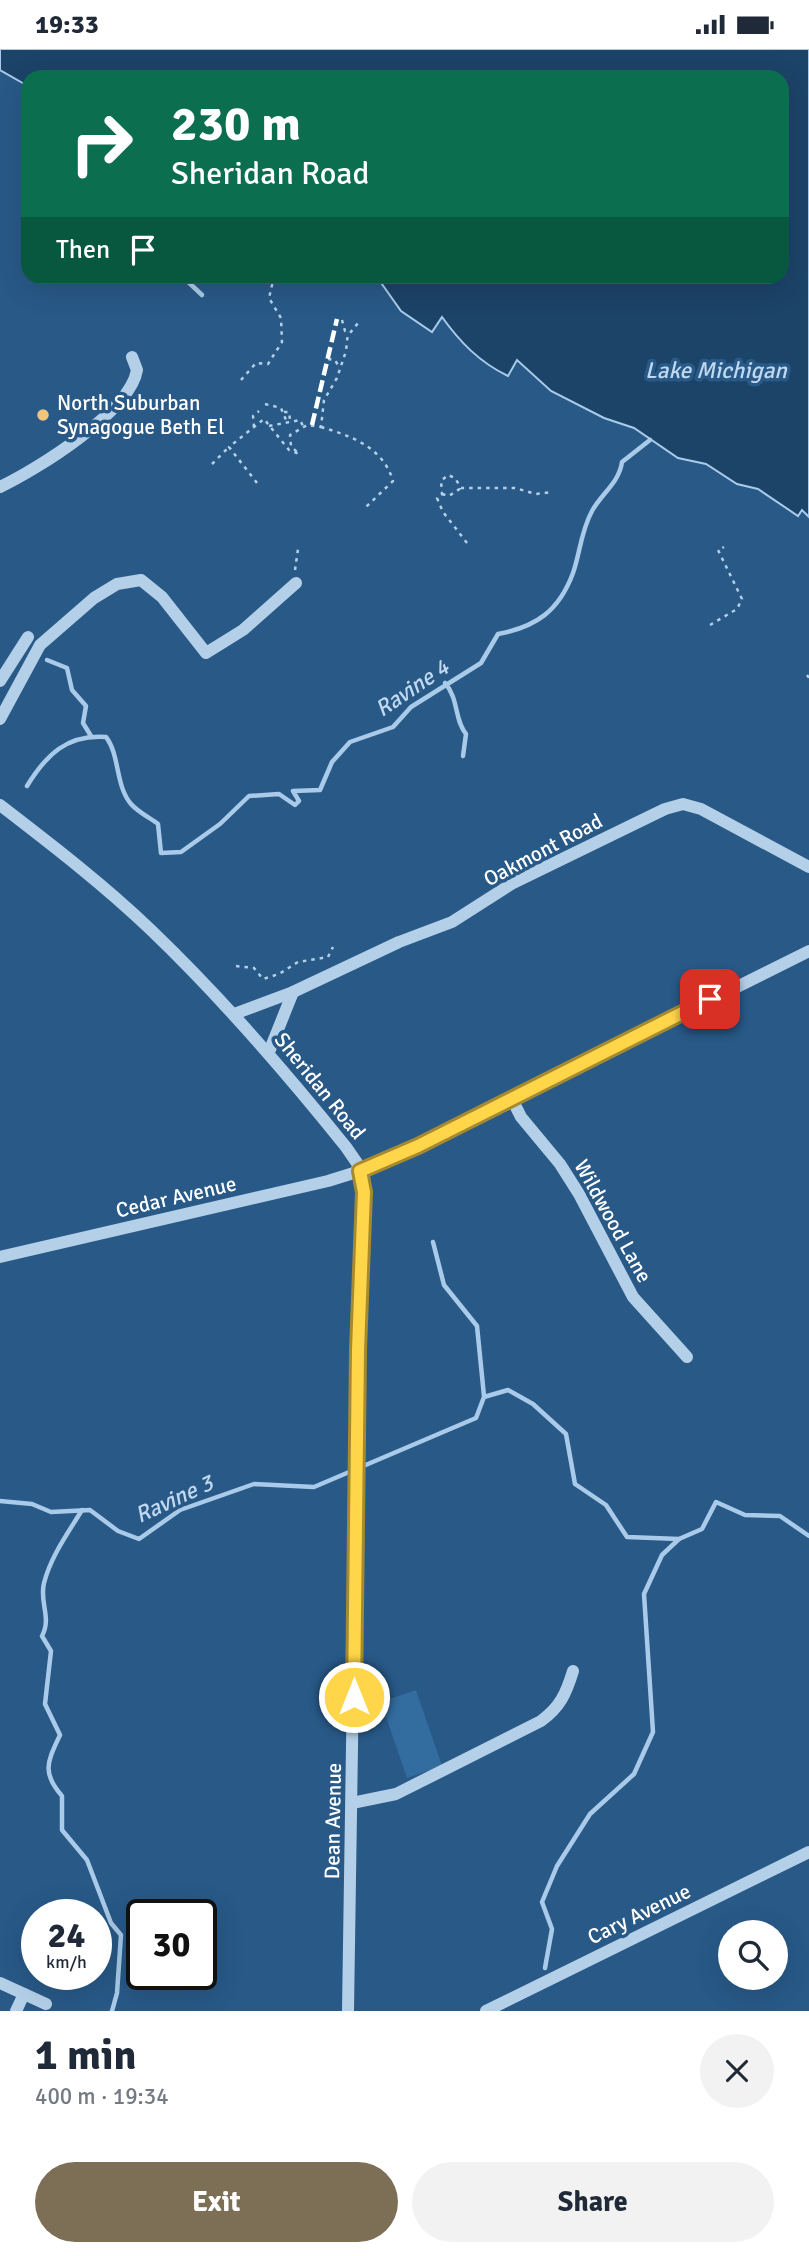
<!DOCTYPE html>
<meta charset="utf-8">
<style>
:root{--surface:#fff;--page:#f2f2f3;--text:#1f2937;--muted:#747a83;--accent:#7d6f55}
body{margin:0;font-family:Signika,sans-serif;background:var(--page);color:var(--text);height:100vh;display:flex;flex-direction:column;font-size:26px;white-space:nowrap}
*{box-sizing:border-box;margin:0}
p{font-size:23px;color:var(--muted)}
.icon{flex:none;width:38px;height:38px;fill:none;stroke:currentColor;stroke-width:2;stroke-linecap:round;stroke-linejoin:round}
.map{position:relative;height:1962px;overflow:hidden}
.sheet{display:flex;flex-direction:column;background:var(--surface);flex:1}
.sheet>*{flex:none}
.guide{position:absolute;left:21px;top:21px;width:768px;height:214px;border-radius:21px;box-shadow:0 7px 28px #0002;background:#0b6e4f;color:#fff;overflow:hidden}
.tools{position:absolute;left:718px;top:1871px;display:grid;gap:14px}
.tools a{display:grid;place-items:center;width:70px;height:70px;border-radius:50%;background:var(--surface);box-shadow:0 7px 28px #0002;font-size:35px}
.speed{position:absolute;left:21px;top:1850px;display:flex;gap:14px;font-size:35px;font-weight:700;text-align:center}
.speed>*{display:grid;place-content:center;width:91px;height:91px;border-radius:50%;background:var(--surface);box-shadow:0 7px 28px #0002;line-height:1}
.speed small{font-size:18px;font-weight:400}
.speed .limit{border:4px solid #111;border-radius:10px;background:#fff;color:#111}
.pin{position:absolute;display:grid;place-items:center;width:60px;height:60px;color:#fff;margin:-30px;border-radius:14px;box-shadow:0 4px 10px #0006}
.me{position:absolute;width:77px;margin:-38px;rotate:0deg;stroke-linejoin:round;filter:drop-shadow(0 0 5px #0008)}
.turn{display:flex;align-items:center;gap:24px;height:147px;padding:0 35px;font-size:32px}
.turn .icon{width:91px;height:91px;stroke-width:2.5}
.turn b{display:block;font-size:49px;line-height:60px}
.then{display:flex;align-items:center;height:66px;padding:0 35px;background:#0003;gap:14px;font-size:26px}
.round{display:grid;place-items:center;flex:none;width:74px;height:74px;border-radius:37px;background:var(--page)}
.headline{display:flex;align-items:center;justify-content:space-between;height:119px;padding:0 35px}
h1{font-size:42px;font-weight:700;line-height:52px}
.button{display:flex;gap:14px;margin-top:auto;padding:14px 35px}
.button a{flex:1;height:80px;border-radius:42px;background:var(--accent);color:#fff;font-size:28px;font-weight:700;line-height:80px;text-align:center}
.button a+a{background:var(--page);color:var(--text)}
.status{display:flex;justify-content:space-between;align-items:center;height:49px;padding:0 35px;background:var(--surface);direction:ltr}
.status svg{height:19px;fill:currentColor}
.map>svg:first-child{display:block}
.green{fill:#336c9f}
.water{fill:#1c4368;stroke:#a9cbe9;stroke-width:2}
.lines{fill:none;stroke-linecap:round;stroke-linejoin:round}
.stream{stroke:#a9cbe9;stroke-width:4.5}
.path{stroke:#b4d0e8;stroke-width:2.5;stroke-dasharray:3.5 5;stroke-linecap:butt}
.minor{stroke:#b4d0e8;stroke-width:12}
.rail{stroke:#fff;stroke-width:4.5;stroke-dasharray:12 5;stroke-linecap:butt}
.route-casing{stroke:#a68a30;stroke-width:18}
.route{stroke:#ffd54a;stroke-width:12}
.poi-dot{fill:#f0c57a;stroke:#285987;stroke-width:2.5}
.labels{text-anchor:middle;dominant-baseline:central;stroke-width:7;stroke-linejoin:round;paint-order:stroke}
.poi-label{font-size:21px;fill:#fff;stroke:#285987;text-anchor:start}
.street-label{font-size:21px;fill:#fff;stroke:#285987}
.water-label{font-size:23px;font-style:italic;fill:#c0d9f0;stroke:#285987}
</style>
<div class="status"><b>19:33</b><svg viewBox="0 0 49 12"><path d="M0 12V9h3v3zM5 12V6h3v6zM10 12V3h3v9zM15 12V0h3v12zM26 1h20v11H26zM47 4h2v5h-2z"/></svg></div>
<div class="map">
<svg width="809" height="1962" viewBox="0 0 809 1962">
<rect width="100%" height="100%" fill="#285987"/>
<!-- green -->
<path class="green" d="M416 1641 442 1717 407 1729 381 1653Z"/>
<!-- water -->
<path class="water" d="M0 0H809V468L802 461 798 467 758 440 737 435 706 415 678 409 634 379 604 369 551 342 517 311 508 327C479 313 460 293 442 268L432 283 401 262 377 228H782V28H28V37L0 21Z"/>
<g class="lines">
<!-- stream -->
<g class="stream">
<path d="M183 228 202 246"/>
<path d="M47 611 67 619 72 641 86 657 83 674 91 687"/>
<path d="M445 634C459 650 454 670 466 685L463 707"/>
<path d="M27 737C46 706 67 685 106 688 120 706 115 736 131 755 138 763 150 769 158 775L161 804 181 803 220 775 249 747 279 745 295 756 299 752 293 742 320 741 332 713 350 693 393 678 411 658 481 614 498 585C536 578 559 562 573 524 580 504 581 482 592 462 602 444 619 434 622 413L650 391"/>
<path d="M433 1193 444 1236 477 1277 484 1347"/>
<path d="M0 1452 32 1455 51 1463 90 1461 118 1482 139 1490 180 1461 254 1435 314 1438 476 1369 484 1348 508 1341 533 1355 566 1385 575 1435 606 1456 627 1488 679 1490"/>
<path d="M82 1461C68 1484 51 1507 44 1534 39 1553 52 1569 42 1587L51 1602 45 1655 60 1686C48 1712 41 1723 62 1747V1781L87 1811 111 1874 121 1886 117 1944 112 1962"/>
<path d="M545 1919 552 1880 542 1853 557 1817 590 1765 634 1725 653 1683 644 1545 662 1506 679 1490 702 1480 716 1453 745 1466 780 1467 809 1487"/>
</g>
<!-- path -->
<g class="path">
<path d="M342 271 345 282 350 284 358 274"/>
<path d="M328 310 335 311 339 318"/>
<path d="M241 331 256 314 268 315 282 293 281 269 269 249 273 232"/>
<path d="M265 355 281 359 286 371"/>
<path d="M284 363H289L290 371"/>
<path d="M269 377 300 371 303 377"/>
<path d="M254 378 253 367 259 362"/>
<path d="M321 378C351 387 383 398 393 432L366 458"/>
<path d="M212 415 229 398"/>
<path d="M257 434 229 398 264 370 289 401 299 405 291 397 290 386 307 376 321 378 324 351 337 329 346 302 348 283"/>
<path d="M442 445 449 447 461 439"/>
<path d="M467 494 443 463 437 449 442 445 441 432 448 426 455 429 461 439H515L536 445 553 443"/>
<path d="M295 521 298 500"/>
<path d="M710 576 737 560 742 550 718 501 724 498"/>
<path d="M807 626 809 629"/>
<path d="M236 917 254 919 263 930 279 925 298 913 328 908 333 898"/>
</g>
<!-- minor -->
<g class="minor">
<path d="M0 438C36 421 130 363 137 321L132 308"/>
<path d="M0 632 28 588"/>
<path d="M0 670 40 596 94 549 117 535 141 531 162 548 206 604 243 581 296 534"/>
<path d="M0 756C52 796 104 836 151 881 222 949 285 1022 346 1098L357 1114 364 1143 358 1301 348 1962"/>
<path d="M234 965 293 943 399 893 452 873 513 834 665 760 683 755 701 760 809 818"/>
<path d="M269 1003 293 943"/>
<path d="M512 1050 521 1068 560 1115 579 1145 633 1248 687 1308"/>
<path d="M0 1208 328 1132 360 1122 418 1097 809 902"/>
<path d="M352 1754 396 1745 541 1672C560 1658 566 1645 573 1622"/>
<path d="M0 1934 46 1955"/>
<path d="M16 1962 24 1945"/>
<path d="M486 1962 809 1803"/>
</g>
<!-- rail -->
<path class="rail" d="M312 376 337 270"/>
</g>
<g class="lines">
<!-- route casing -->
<g class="route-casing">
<path id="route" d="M354 1648 358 1301 364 1143 360 1122 418 1097 710 950"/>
</g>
<!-- route -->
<use href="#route" class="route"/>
</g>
<!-- markers -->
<circle class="poi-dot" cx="43" cy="366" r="7"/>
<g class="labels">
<!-- poi labels -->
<g class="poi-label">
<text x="57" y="354">North Suburban<tspan x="57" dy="24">Synagogue Beth El</tspan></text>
</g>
<!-- street labels -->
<g class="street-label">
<text transform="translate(543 801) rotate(-28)">Oakmont Road</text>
<text transform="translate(320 1037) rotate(51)">Sheridan Road</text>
<text transform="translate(176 1148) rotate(-13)">Cedar Avenue</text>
<text transform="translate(613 1172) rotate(61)">Wildwood Lane</text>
<text transform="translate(333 1772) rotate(-89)">Dean Avenue</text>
<text transform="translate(639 1865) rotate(-26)">Cary Avenue</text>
</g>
<!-- water labels -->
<g class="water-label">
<text x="716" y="321">Lake Michigan</text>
<text transform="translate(412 639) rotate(-34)">Ravine 4</text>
<text transform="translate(174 1450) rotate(-25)">Ravine 3</text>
</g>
</g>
</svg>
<div class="tools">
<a><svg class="icon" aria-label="search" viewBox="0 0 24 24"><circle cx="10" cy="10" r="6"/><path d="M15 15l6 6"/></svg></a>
</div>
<div class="speed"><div>24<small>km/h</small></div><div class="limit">30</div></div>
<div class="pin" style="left:710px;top:950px;background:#d93025"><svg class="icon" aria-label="arrive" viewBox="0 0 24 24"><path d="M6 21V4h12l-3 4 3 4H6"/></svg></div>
<svg class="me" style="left:354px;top:1648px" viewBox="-20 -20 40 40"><circle r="17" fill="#ffd54a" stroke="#fff" stroke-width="3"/><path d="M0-11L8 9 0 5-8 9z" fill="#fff"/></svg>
<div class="guide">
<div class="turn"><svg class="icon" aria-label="right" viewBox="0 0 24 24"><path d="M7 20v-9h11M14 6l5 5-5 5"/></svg><div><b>230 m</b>Sheridan Road</div></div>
<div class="then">Then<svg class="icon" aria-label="arrive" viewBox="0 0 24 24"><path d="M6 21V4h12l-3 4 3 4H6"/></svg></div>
</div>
</div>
<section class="sheet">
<div class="headline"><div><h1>1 min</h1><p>400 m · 19:34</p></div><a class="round"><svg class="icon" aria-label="close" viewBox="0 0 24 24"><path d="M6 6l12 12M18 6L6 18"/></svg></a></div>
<div class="button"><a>Exit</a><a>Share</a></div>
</section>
